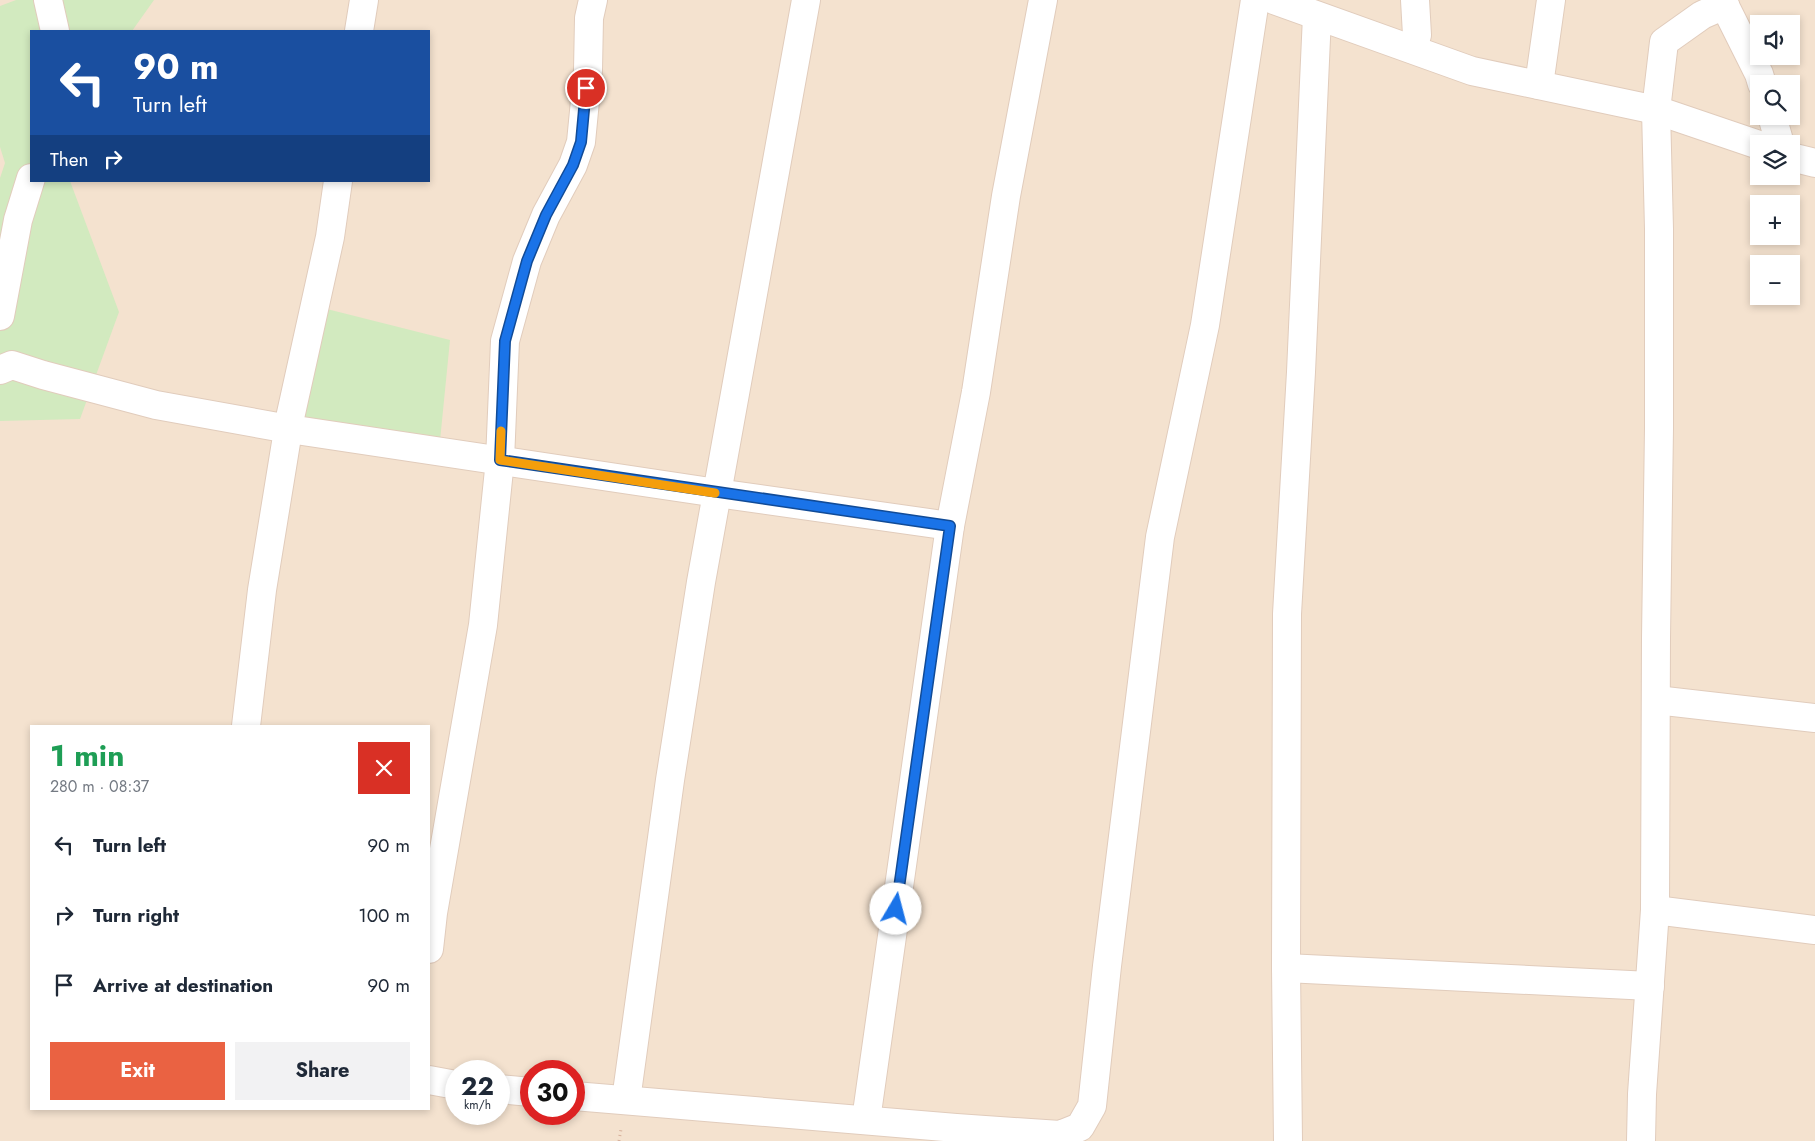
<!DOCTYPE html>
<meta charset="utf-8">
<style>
:root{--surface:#fff;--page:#f2f2f3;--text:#1f2937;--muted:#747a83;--accent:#ea6242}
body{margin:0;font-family:Jost,sans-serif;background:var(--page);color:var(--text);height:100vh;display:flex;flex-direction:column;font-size:19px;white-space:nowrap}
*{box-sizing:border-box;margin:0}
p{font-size:16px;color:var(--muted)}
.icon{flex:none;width:28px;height:28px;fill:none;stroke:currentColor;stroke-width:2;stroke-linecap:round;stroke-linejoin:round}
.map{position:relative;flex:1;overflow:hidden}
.panel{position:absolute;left:30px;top:725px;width:400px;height:385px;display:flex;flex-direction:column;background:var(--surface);border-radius:0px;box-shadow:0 2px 8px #0003}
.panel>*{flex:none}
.banner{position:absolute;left:30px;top:30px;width:400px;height:152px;border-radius:0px;box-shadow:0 2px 8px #0003;background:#1a4fa0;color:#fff;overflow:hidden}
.tools{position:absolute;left:1750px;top:15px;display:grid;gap:10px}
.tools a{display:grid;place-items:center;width:50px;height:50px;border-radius:0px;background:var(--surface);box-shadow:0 2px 8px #0003;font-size:25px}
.speed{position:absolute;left:445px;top:1060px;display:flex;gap:10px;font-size:25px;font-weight:700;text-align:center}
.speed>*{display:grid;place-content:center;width:65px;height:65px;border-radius:50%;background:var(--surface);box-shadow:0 2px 8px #0003;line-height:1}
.speed small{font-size:12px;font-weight:400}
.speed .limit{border:8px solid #d22;background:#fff;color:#111}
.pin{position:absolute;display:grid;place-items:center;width:42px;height:42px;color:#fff;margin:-21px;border:2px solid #fff;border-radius:50%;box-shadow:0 1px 5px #0007}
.me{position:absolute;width:55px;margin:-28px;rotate:8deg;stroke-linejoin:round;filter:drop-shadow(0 0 4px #0008)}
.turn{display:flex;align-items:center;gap:18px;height:105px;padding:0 20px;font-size:22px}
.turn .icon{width:65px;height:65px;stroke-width:2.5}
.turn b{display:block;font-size:35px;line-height:42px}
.then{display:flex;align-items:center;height:48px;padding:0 20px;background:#0003;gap:10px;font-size:19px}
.round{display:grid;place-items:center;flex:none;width:52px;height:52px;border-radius:0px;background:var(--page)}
.headline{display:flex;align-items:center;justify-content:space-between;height:85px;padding:0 20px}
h1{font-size:30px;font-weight:700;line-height:38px;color:#1e9e55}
.cta{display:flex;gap:10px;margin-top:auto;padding:10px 20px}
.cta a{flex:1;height:58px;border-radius:0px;background:var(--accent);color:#fff;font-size:20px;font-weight:700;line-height:58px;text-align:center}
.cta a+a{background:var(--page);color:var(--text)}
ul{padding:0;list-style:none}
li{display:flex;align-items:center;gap:15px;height:70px;padding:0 20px}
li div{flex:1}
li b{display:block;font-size:19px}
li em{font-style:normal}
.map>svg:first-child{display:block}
.residential{fill:#f4e2cf;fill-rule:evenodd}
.green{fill:#d2eabf}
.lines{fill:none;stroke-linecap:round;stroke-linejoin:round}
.minor-casing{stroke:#e1ccbc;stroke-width:30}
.path{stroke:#d7b09b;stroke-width:3;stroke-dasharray:1 4;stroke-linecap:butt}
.minor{stroke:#fff;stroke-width:28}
.route-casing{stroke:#114b97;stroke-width:12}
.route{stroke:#1a73e8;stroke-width:9}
.slow{stroke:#f59e0b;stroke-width:9}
</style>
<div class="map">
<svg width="1815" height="1141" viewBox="0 0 1815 1141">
<rect width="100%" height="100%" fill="#fdf1e0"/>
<!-- residential -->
<path class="residential" d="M0 0H1815V1141H0ZM1759 24H1791V56H1759ZM31 31H429V181H31ZM1759 84H1791V116H1759ZM1759 144H1791V176H1759ZM1759 204H1791V236H1759ZM1759 264H1791V296H1759ZM31 726H429V1109H31ZM456 1071H499V1114H456ZM531 1071H574V1114H531Z"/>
<!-- green -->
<g class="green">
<path d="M16 0H154L132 31H31V181H70L119 312 80 419 0 421V178L5 163 0 147V6Z"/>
<path d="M315 306 450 340 439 451 289 429Z"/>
</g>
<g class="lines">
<!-- minor casing -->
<g class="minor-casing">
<g id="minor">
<path d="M48 0 55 31"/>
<path d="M1274 0 1472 71 1656 110 1759 145"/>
<path d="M1722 0 1759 74 1762 84"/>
<path d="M359 31 364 0"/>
<path d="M1413 49 1417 35 1415 0"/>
<path d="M1539 85 1551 0"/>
<path d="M1772 116 1780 144"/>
<path d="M1791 157 1815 163"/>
<path d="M0 316 18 220 31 178"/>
<path d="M0 370 12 365 43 375 156 405 289 429 717 493 950 526"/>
<path d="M1656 700 1815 718"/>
<path d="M246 726 262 590 290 418 330 237 338 181"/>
<path d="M1655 910 1815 930"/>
<path d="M429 949 433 913 483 625 500 460 505 341 527 261 546 215 573 165 581 142 588 70 589 18 593 0"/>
<path d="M1286 968 1650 986"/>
<path d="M429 1080 456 1085"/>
<path d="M499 1089 531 1092"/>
<path d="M574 1096 956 1128 1060 1135 1080 1127 1092 1106 1107 966 1160 537 1205 325 1255 0"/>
<path d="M626 1100 670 780 701 582 806 0"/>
<path d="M866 1120 950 526 976 392 1006 196 1043 0"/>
<path d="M1288 1141 1286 968 1287 614 1301 372 1317 16"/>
<path d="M1641 1141 1642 1094 1655 910 1656 638 1659 428V229L1656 110 1664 42 1702 15 1725 5"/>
</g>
</g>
<!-- path -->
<path class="path" d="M619 1141 621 1129"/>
<!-- minor -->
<use href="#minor" class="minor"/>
</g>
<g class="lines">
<!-- route casing -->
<g class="route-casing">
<path id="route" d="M586 88 581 142 573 165 546 215 527 261 505 341 500 460 950 526 896 909"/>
</g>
<!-- route -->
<use href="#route" class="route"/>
<!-- slow -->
<path class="slow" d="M501 431 500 460 715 493"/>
</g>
</svg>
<div class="tools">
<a><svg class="icon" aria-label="sound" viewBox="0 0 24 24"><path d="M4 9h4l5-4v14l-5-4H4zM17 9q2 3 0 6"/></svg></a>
<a><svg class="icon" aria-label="search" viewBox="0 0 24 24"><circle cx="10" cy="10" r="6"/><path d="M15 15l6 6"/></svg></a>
<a><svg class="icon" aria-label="layers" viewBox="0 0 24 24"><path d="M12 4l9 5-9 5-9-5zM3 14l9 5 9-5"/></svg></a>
<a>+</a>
<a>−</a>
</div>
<div class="speed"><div>22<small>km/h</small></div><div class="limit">30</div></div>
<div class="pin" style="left:586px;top:88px;background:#d93025"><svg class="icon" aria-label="arrive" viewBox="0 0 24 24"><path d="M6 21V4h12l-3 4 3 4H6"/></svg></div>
<svg class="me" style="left:896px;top:909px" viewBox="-20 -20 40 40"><circle r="19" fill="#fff"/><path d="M0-13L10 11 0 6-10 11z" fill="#1a73e8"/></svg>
<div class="banner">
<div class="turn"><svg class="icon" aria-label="left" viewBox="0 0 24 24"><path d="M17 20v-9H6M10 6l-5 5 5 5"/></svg><div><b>90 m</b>Turn left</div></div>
<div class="then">Then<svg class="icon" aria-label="right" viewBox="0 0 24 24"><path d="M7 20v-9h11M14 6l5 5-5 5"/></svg></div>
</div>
<section class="panel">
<div class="headline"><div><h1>1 min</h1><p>280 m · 08:37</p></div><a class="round" style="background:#d93025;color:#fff"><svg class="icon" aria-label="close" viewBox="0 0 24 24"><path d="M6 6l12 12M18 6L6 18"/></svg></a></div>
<ul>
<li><svg class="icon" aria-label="left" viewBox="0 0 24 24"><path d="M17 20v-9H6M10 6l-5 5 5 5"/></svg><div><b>Turn left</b></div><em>90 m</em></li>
<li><svg class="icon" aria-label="right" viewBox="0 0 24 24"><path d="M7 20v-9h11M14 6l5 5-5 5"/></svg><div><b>Turn right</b></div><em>100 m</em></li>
<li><svg class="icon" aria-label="arrive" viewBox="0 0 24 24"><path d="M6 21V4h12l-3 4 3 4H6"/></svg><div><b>Arrive at destination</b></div><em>90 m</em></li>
</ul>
<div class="cta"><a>Exit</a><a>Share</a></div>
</section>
</div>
